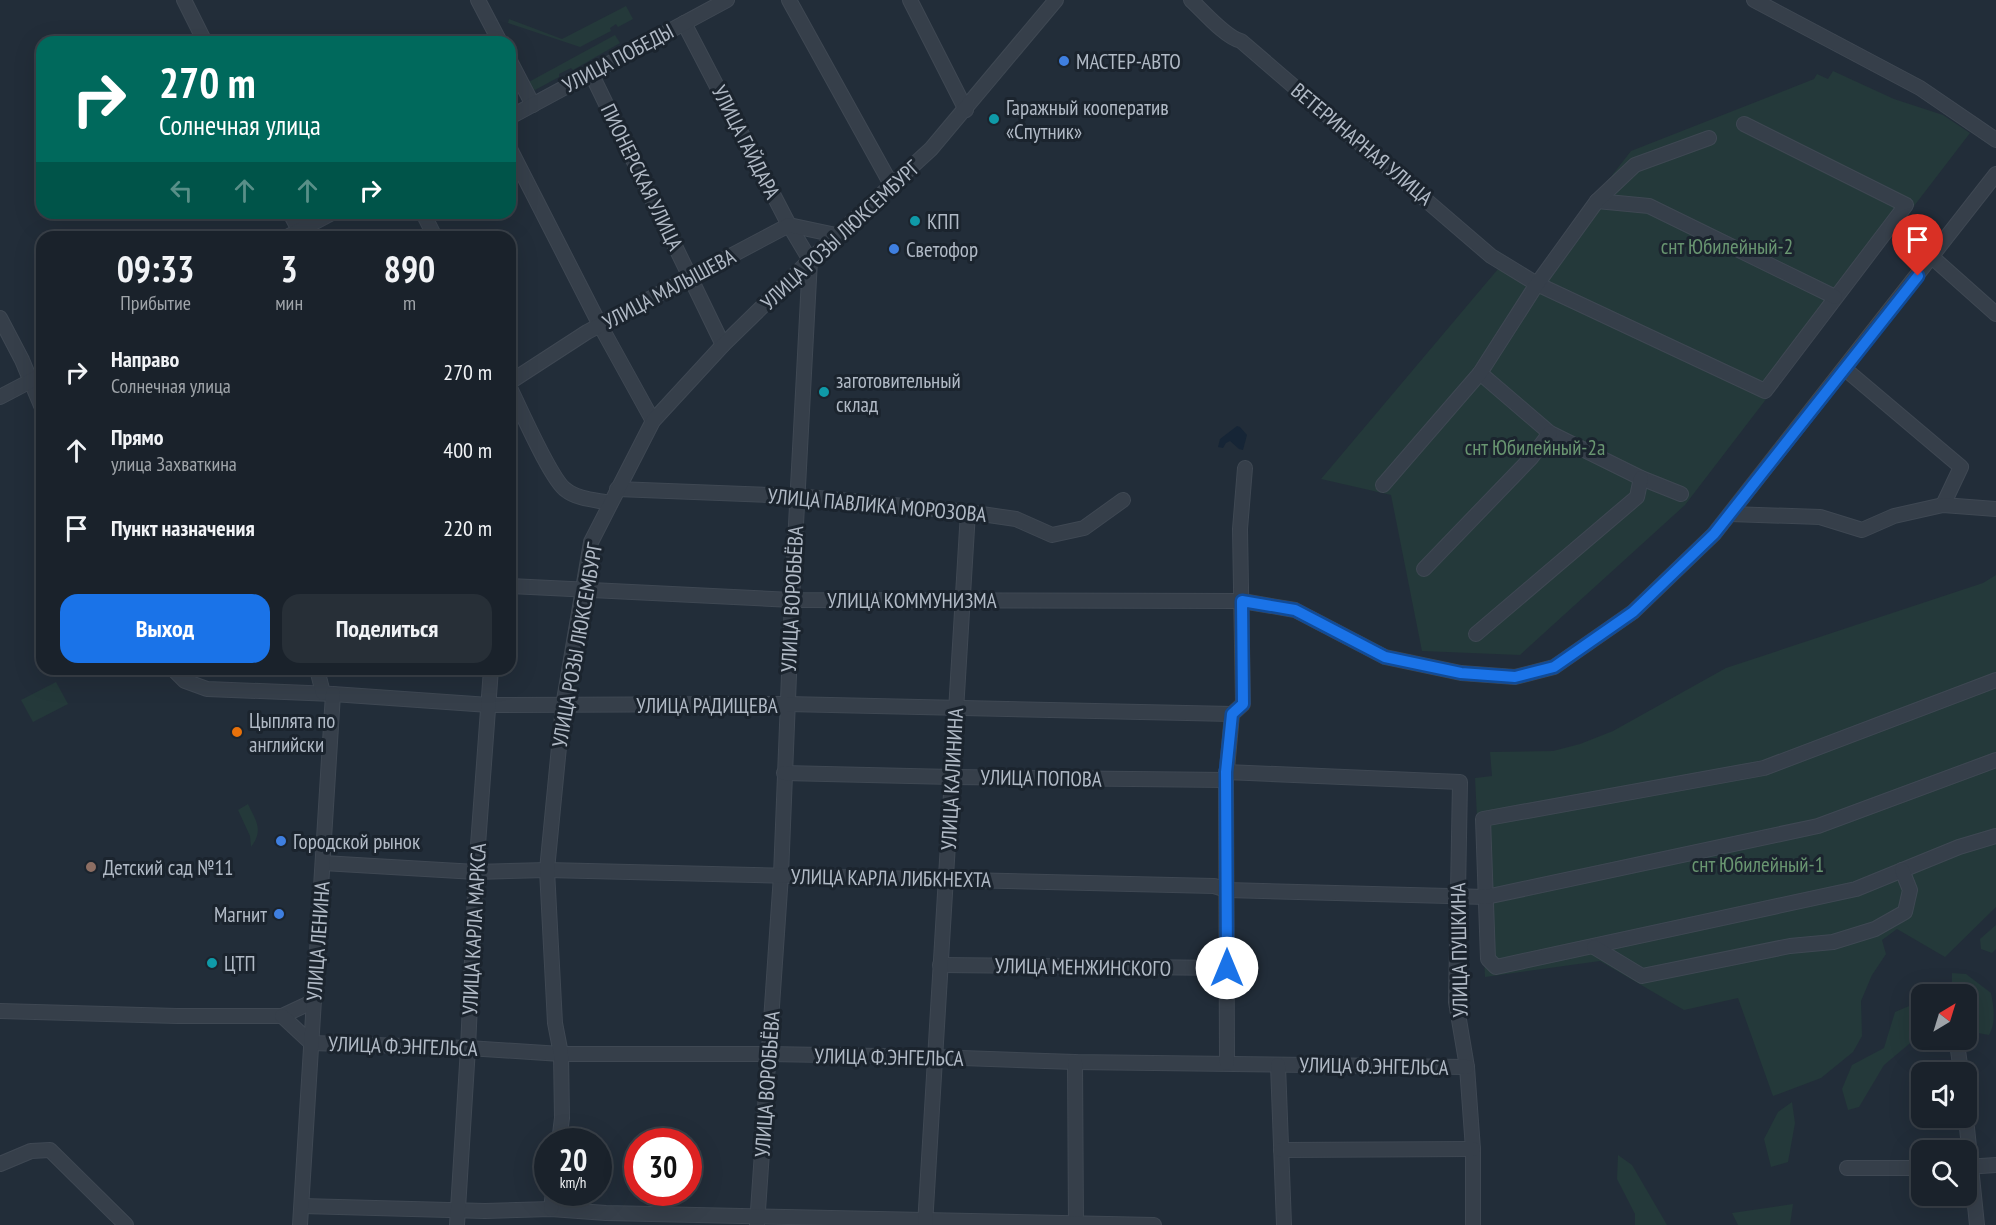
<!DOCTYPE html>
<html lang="ru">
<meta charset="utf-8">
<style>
:root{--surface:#1a222b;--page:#272f37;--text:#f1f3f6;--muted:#9fa4a9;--line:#383f47;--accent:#1a73e8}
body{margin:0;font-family:"PT Sans Narrow",sans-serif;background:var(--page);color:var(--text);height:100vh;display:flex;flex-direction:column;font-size:22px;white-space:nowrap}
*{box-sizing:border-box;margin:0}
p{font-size:20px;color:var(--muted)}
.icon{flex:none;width:33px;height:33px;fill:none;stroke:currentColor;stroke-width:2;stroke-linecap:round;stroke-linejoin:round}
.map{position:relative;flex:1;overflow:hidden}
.panel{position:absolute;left:36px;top:231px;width:480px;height:444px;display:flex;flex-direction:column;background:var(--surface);border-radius:18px;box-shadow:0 6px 24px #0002,0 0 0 2px var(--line)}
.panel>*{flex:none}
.hud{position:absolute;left:36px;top:36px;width:480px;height:183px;border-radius:18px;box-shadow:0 6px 24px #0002,0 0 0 2px var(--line);background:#00695c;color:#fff;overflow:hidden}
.needle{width:39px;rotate:38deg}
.fabs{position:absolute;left:1911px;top:984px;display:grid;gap:12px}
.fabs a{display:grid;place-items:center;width:66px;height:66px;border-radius:12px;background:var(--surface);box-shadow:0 6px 24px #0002,0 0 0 2px var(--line);font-size:30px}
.speed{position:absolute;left:534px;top:1128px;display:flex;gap:12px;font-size:30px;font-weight:700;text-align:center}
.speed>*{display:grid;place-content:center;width:78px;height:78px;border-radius:50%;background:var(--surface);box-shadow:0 6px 24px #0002,0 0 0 2px var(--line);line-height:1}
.speed small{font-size:15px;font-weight:400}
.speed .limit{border:9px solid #d22;background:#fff;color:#111}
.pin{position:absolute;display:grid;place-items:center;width:51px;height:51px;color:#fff;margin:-62px -26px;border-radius:50% 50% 50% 0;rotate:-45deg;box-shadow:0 0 6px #0007}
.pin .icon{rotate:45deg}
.me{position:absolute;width:66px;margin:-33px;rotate:0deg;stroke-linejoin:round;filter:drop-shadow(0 0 4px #0008)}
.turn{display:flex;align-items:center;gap:21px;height:126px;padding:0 24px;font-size:27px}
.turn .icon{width:78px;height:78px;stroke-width:2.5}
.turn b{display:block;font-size:42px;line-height:51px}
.lanes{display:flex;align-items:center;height:57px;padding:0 24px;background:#0003;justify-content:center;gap:30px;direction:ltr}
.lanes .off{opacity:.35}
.eta{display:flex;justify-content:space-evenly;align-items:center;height:102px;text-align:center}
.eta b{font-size:36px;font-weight:700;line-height:42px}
.button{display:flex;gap:12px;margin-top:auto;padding:12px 24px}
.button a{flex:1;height:69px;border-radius:18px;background:var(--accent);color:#fff;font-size:24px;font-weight:700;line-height:69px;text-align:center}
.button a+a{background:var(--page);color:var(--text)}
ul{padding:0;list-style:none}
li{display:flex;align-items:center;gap:18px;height:78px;padding:0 24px}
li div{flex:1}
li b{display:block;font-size:22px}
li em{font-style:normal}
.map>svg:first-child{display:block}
.green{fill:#24393a}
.water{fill:#162536}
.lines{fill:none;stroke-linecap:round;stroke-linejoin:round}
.minor-casing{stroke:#3f4853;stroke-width:16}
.minor{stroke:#363f4a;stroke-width:14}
.route-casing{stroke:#114b97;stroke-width:15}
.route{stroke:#1a73e8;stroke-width:10}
.shop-dot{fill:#3f7fe0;stroke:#1b242e;stroke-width:2}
.culture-dot{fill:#0f9aa8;stroke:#1b242e;stroke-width:2}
.food-dot{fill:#e8710a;stroke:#1b242e;stroke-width:2}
.education-dot{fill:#8d6e63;stroke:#1b242e;stroke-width:2}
.labels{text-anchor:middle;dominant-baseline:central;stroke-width:6;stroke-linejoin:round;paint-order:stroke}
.street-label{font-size:21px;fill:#b1bac6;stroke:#1b242e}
.poi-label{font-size:21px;fill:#b1bac6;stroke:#1b242e;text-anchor:start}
.park-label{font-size:21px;fill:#699671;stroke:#1b242e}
</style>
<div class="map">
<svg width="1996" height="1225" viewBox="0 0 1996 1225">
<rect width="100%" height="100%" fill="#222d39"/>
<!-- green -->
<g class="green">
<path d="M626 6 633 19 618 27 616 24 610 28 611 31 580 47 508 23 509 19 562 39Z"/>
<path d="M615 35 620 43 573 70 571 68 559 74V77L535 90 525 84Z"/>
<path d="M1833 71 1894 99 1943 115 1970 133 1685 505 1520 655 1422 651 1391 495 1321 479 1498 269 1528 283 1631 151 1814 79 1817 74 1828 79Z"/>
<path d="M1996 575V907L1945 957 1897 929 1882 940 1886 954 1872 975 1861 1001 1862 1036 1853 1052 1821 1078 1773 1096 1738 998 1684 1010 1600 961 1485 977 1475 778 1492 776 1490 752 1553 751 1580 744 1613 731 1726 668 1983 583Z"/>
<path d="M56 682 68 704 33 722 21 700Z"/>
<path d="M248 804C256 821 264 830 251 847L250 836 238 810Z"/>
<path d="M1996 925V949L1992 953 1981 949 1980 939Z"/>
<path d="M1952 973 1966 974 1991 993C1994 1008 1996 1023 1989 1035L1967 1031 1966 994H1952Z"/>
<path d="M1921 1001V1034L1884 1065 1859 1107 1848 1110 1842 1089 1852 1065 1884 1048 1895 1012Z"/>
<path d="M1792 1102 1795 1123 1788 1162 1771 1167 1764 1139 1778 1112Z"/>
<path d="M1618 1155 1632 1165 1667 1225H1635V1214L1617 1179Z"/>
<path d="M1793 1204 1790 1225H1738L1732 1213Z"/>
</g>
<!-- water -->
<path class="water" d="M1237 426 1240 427 1247 435 1243 450 1239 449 1230 441 1226 443 1223 448 1218 447 1220 439Z"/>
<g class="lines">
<!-- minor casing -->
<g class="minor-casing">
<g id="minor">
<path d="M184 0 205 42"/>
<path d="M478 0 500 42"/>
<path d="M789 0 892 186"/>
<path d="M910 0 966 110"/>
<path d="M1191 0C1203 11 1226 38 1241 41L1491 256 1537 284 1765 391 1906 205 1744 124"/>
<path d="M1754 0 1920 88 1996 140"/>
<path d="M684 23 789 225 810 260 792 600 781 875 757 1225"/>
<path d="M510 61 533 105"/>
<path d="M591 73 723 345"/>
<path d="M510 117 727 0"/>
<path d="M510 149 600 325 653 421"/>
<path d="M1597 201 1649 206 1835 297"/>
<path d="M290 213 299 230"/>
<path d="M423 213 435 237"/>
<path d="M287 237 332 213"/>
<path d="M1932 257 1996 314"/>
<path d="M0 318 22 360 42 408"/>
<path d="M1845 369 1961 467 1943 505"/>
<path d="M1480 373 1550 433 1641 478 1681 494"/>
<path d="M510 382 587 332 789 225 836 235"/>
<path d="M510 388C520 408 551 480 566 490 577 499 596 500 610 503"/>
<path d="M0 397 42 375"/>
<path d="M1383 485 1480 373 1537 284 1597 201 1635 165 1709 138"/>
<path d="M617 489 797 496 968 512 1016 519 1052 535 1084 528 1123 500"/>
<path d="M1730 514 1820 517 1862 530 1894 516 1943 505 1996 509"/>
<path d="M1424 569 1531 458 1550 433"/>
<path d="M510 586 792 600 1242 601 1295 610 1385 657 1461 673 1515 677 1554 667 1633 612 1714 534 1996 174"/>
<path d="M1476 634 1637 497 1641 478"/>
<path d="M173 669 185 681 207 689 333 694 489 705 787 704 1232 714"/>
<path d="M317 669 323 693"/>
<path d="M1996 680 1764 768 1483 819 1488 959 1496 967 1856 889 1959 847 1996 836"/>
<path d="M1226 772 1460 782 1456 1002 1467 1067 1473 1149V1225"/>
<path d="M784 773 952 777 1226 780"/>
<path d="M323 863 476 872 547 870 1214 886 1227 890 1486 897 1818 826 1996 760"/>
<path d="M1594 947 1642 976 1790 946 1833 942 1875 929 1905 912 1910 890 1902 870"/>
<path d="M940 965 1226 968"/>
<path d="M0 1011 177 1016H282L314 1001"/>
<path d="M282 1016 311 1043 468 1048 561 1054H769L934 1057 1075 1062 1467 1067"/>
<path d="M1957 1043 1961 1072"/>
<path d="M1075 1062 1076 1225"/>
<path d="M1227 1063 1226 780 1232 714 1243 704 1240 529 1245 468"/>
<path d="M1278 1065 1284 1225"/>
<path d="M1966 1118 1977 1225"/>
<path d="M559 1142 562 1118 561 1054 555 1023 547 870 563 706 591 542 653 421 723 345 810 260 931 149 1056 0"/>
<path d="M1281 1150 1473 1149"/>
<path d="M0 1164 31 1151 50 1150 126 1225"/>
<path d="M1966 1167 1996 1165"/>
<path d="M1847 1168H1922"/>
<path d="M302 1206 485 1211 551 1209 606 1213 1154 1225"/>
<path d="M551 1209 553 1192"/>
<path d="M300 1225 333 694"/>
<path d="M457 1225 468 1048 476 872 491 669"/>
<path d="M925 1225 968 512"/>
</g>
</g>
<!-- minor -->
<use href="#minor" class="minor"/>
</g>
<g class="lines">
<!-- route casing -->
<g class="route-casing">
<path id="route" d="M1227 968 1226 772 1232 714 1243 704 1242 601 1295 610 1385 657 1461 673 1515 677 1554 667 1633 612 1714 534 1918 276"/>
</g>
<!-- route -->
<use href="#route" class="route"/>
</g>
<!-- markers -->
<g class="shop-dot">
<circle cx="1064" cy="61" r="6"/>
<circle cx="894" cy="249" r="6"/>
<circle cx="281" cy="841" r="6"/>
<circle cx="279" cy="914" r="6"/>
</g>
<g class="culture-dot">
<circle cx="994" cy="119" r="6"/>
<circle cx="915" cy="221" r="6"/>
<circle cx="824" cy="392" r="6"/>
<circle cx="212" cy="963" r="6"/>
</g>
<circle class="food-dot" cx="237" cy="732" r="6"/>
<circle class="education-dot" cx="91" cy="867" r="6"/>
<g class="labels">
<!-- street labels -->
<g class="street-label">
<text transform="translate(618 58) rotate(-28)">УЛИЦА ПОБЕДЫ</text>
<text transform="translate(746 142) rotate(63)">УЛИЦА ГАЙДАРА</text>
<text transform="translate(1362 144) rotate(40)">ВЕТЕРИНАРНАЯ УЛИЦА</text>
<text transform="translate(642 177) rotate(64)">ПИОНЕРСКАЯ УЛИЦА</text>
<text transform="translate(840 235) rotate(-43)">УЛИЦА РОЗЫ ЛЮКСЕМБУРГ</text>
<text transform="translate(669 289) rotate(-28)">УЛИЦА МАЛЫШЕВА</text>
<text transform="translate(877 505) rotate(5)">УЛИЦА ПАВЛИКА МОРОЗОВА</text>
<text transform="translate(792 599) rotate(-87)">УЛИЦА ВОРОБЬЁВА</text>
<text x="912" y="600">УЛИЦА КОММУНИЗМА</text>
<text transform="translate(577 645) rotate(-80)">УЛИЦА РОЗЫ ЛЮКСЕМБУРГ</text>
<text x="707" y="705">УЛИЦА РАДИЩЕВА</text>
<text transform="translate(1041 778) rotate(1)">УЛИЦА ПОПОВА</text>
<text transform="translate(952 779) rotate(-87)">УЛИЦА КАЛИНИНА</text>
<text transform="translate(891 878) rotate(1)">УЛИЦА КАРЛА ЛИБКНЕХТА</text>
<text transform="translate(474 929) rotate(-87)">УЛИЦА КАРЛА МАРКСА</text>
<text transform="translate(318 941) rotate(-86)">УЛИЦА ЛЕНИНА</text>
<text transform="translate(1459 950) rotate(-91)">УЛИЦА ПУШКИНА</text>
<text transform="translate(1083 967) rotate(1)">УЛИЦА МЕНЖИНСКОГО</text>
<text transform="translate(403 1046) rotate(2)">УЛИЦА Ф.ЭНГЕЛЬСА</text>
<text transform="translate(889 1057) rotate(1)">УЛИЦА Ф.ЭНГЕЛЬСА</text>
<text transform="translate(1374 1066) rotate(1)">УЛИЦА Ф.ЭНГЕЛЬСА</text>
<text transform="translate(767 1084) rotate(-86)">УЛИЦА ВОРОБЬЁВА</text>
</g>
<!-- poi labels -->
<g class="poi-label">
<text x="1076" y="61">МАСТЕР-АВТО</text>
<text x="1006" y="107">Гаражный кооператив<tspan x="1006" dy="24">«Спутник»</tspan></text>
<text x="927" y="221">КПП</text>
<text x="906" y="249">Светофор</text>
<text x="836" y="380">заготовительный<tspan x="836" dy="24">склад</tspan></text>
<text x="249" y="720">Цыплята по<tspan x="249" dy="24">английски</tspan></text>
<text x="293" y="841">Городской рынок</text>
<text x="103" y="867">Детский сад №11</text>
<text x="267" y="914" text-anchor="end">Магнит</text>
<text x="224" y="963">ЦТП</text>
</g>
<!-- park labels -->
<g class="park-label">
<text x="1727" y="246">снт Юбилейный-2</text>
<text x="1535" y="447">снт Юбилейный-2а</text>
<text x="1758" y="864">снт Юбилейный-1</text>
</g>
</g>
</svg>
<div class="fabs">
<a><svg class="needle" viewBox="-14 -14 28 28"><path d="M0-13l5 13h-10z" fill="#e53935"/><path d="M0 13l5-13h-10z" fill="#9fa4a9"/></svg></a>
<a><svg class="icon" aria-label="sound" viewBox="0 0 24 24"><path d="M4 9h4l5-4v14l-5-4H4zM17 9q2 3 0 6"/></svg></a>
<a><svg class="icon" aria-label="search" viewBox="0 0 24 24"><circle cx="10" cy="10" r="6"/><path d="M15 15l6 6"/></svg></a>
</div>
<div class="speed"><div>20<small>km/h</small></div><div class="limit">30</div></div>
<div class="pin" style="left:1918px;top:276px;background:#d93025"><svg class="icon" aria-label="arrive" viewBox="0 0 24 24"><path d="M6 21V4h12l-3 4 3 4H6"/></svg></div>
<svg class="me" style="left:1227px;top:968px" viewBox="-20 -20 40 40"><circle r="19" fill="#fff"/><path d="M0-13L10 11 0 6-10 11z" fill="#1a73e8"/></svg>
<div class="hud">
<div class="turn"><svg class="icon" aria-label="right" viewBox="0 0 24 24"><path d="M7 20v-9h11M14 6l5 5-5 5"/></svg><div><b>270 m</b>Солнечная улица</div></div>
<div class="lanes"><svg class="icon off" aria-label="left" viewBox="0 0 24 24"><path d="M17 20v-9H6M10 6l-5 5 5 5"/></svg><svg class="icon off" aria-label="ahead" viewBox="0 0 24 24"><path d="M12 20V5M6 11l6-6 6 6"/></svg><svg class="icon off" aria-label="ahead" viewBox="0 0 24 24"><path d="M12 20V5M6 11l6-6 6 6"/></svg><svg class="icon" aria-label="right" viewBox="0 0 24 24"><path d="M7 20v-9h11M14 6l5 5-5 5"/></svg></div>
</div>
<section class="panel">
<div class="eta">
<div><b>09:33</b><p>Прибытие</p></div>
<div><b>3</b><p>мин</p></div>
<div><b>890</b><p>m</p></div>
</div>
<ul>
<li><svg class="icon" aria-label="right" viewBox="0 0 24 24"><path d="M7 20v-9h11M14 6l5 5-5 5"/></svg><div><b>Направо</b><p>Солнечная улица</p></div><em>270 m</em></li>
<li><svg class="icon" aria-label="ahead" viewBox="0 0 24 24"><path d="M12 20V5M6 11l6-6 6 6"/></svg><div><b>Прямо</b><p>улица Захваткина</p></div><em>400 m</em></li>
<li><svg class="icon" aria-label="arrive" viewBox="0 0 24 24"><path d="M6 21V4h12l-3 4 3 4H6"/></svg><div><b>Пункт назначения</b></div><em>220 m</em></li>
</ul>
<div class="button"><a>Выход</a><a>Поделиться</a></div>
</section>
</div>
